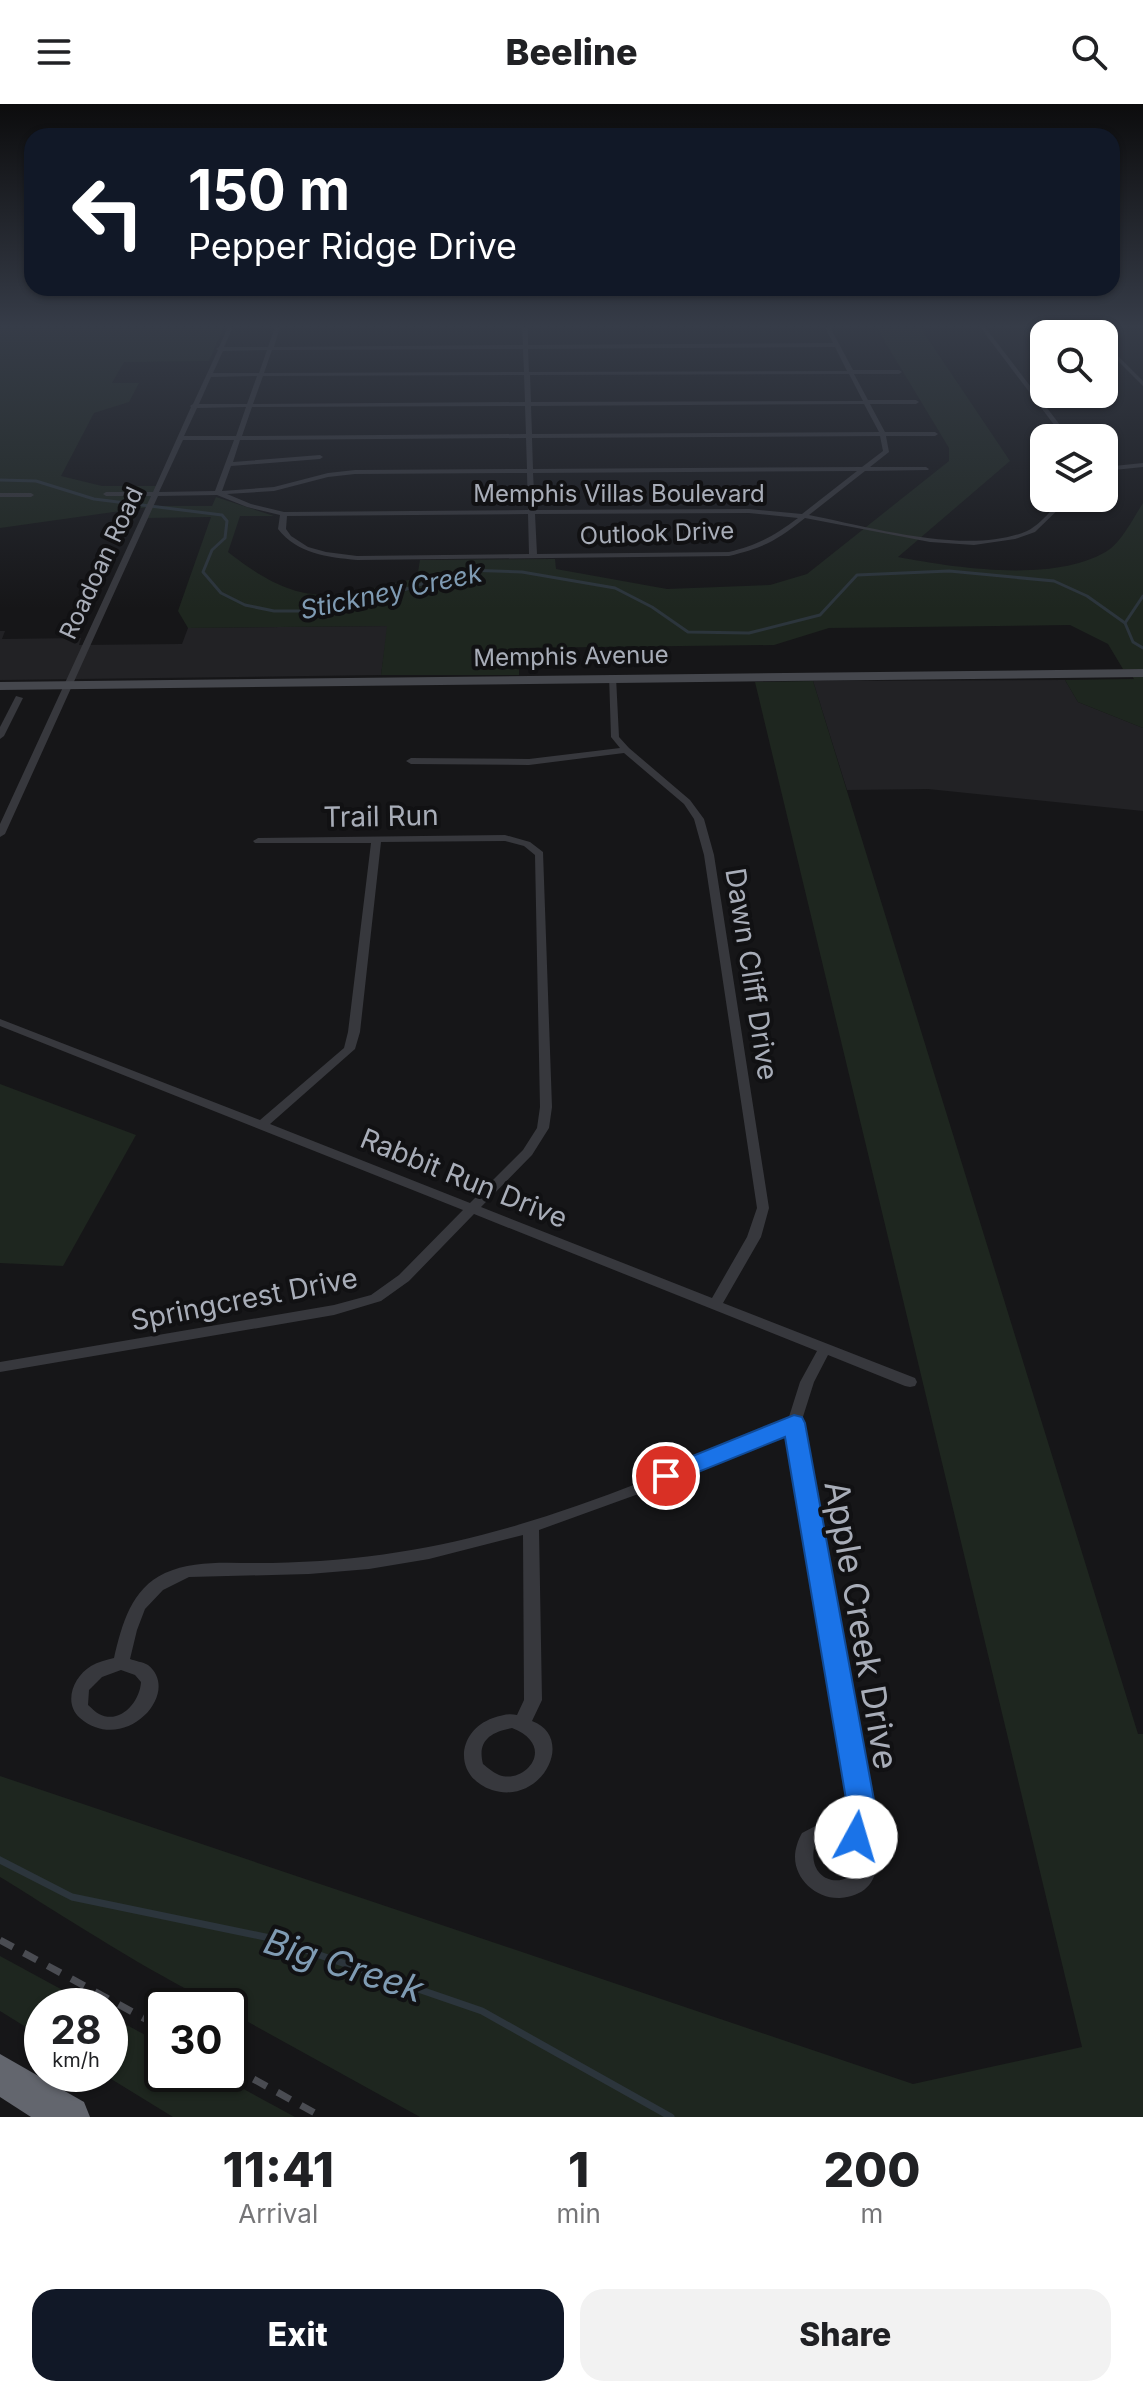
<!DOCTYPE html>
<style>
:root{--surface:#fff;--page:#f2f2f2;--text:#202124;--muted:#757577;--accent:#111827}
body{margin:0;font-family:Inter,sans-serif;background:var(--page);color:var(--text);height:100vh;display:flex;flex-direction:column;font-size:30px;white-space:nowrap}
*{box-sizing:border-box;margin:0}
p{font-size:26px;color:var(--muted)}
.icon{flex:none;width:44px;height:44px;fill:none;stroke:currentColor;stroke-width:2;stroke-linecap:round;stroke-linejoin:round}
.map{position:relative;height:2013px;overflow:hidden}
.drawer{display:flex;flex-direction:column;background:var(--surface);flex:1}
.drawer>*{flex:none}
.top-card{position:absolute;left:24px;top:24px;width:1096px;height:168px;border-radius:24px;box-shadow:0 2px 6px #0004;background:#111827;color:#fff;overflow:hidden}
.buttons{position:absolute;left:1030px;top:216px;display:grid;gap:16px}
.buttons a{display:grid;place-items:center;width:88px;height:88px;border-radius:16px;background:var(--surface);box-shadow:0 2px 6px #0004;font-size:40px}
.speed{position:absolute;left:24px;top:1884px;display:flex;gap:16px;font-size:40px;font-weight:700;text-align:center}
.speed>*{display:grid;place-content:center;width:104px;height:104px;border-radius:50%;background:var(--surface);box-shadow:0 2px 6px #0004;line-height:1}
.speed small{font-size:20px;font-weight:400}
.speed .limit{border:4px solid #111;border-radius:12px;background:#fff;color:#111}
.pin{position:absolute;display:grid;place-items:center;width:68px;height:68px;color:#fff;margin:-34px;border:4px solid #fff;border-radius:50%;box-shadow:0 2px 8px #0007}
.me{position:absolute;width:88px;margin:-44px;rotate:6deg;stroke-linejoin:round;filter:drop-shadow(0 0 6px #0008)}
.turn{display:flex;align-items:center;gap:28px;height:168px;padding:0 32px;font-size:36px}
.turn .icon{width:104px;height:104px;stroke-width:2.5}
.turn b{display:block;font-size:56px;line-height:68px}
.eta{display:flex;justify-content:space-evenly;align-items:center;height:136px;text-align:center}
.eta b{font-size:48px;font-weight:800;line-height:56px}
.primary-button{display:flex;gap:16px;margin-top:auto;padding:16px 32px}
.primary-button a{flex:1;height:92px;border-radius:24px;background:var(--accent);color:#fff;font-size:32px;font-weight:800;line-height:92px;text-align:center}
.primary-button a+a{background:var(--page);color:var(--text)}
header{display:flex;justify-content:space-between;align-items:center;height:104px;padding:0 32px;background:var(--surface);font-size:36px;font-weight:800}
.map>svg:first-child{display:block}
.built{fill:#222225}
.green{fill:#1e261f}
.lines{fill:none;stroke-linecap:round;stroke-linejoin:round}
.stream-far1{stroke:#2c353c;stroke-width:3}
.stream{stroke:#2c353c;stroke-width:7}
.street{fill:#37383d;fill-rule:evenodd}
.secondary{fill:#45474d;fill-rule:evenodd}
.highway{fill:#63666e;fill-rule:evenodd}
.rail{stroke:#4a4c52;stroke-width:7;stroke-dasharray:15 12;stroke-linecap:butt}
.route{fill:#1a73e8;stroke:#114b97;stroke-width:2}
.labels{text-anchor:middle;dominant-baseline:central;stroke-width:8;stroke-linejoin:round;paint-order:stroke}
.far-street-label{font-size:24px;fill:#a8adb8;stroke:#111113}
.far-water-label{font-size:26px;font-style:italic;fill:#7f9bb3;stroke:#111113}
.street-label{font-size:28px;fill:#a8adb8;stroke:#111113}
.near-street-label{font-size:34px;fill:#a8adb8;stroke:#111113}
.near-water-label{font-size:36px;font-style:italic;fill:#7f9bb3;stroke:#111113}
</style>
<header><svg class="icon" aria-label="menu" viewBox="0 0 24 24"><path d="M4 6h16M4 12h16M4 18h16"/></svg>Beeline<svg class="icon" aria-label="search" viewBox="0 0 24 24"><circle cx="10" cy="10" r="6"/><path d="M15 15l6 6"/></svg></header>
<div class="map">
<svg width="1143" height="2013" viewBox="0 0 1143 2013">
<rect width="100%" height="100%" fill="#161618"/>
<!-- built -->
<g class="built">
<path d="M388 522 381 571 0 576V527H5L2 535 81 534 79 541 182 540 188 524Z"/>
<path d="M1065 576 1078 598 1143 624V707L928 685 847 686 813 577Z"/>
</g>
<!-- green -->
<g class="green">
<path d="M0 223H224L209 257 124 258 112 279H139L129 298 94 309 61 372 102 382H160L151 402H212L216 393 274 412H240L228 448C303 507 330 494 417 474L420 456 555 455 556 465 667 485 770 481 807 470 949 357V344L876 223H920L1010 357 898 453C956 464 1059 480 1110 445 1123 435 1134 413 1143 399V565H1123L1108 540 1070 521 829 524 774 541 519 544V571H381L387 522 188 524 178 507 211 413 145 414 149 403 0 424Z"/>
<path d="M1143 569V624L1078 598 1065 576 1134 575 1131 570Z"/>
<path d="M813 577 1138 1630H1143V2013H420L230 1908V1902C200 1902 37 1795 0 1773V1672L913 1980 1082 1943 755 578Z"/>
<path d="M0 980 136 1031 63 1162 0 1159Z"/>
<path d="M0 1852 92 1902H42V1933L0 1907Z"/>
<path d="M110 1912 162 1940V1970H216L295 2013H173L103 1970H110Z"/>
</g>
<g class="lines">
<!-- stream-far1 -->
<g class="stream-far1">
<path d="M0 376 36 377 94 395 222 411 227 417 225 434 212 446 203 468 221 489 245 501 274 507H306L370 497 464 466 522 468 615 484 652 503 688 528 749 529 820 511 857 471 949 467 1054 477 1087 492 1125 519"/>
<path d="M1143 492 1125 519 1133 538 1143 544"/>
</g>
<!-- stream -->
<path class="stream" d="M0 1756 72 1793 270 1834 482 1907 671 2013"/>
<!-- street -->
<g class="street">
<path d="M228 223H233L224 243H268L275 223H280L274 243 523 241 522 223H528V241L833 239 825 223H830L853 266H899L902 268 899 270H854L868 296H916L919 298 916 300H870L885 328H935L938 330 935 332H886L889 348 870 363H926L929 365 928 366 865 367 809 411C870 423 969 452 1027 427 1040 421 1053 404 1063 394H1070L1035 428 1015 435 974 441 930 438 805 414C776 437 765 443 729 452L357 456C327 453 298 450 278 425L280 411 247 403 217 391 158 392 5 730 0 733V720L151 392H106L103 390 106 388H153L191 303 190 302 193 300 218 246 216 245 219 243ZM835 243 847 267 529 268 528 245ZM523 245 524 268 264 269 272 246ZM267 246 259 269H213L223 247ZM849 270 863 297 531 298 530 271ZM524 271 525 298 253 300 263 272ZM257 272 247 300H199L211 273ZM864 300 879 328 532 330 531 302ZM525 302 526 330 242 332 252 303ZM246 303 236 332H184L197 304ZM880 332 883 347 862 363 533 365 532 334ZM526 334 527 365 355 366 328 369 274 383 222 387 231 362 320 355 323 353 320 351 233 358 240 336ZM183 336H234L215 387 159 388ZM857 367 802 410 749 405 535 406 533 369ZM527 369 528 406 284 408 251 400 227 390 274 387 328 373 355 370ZM749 409 798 414C774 432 758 441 729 448L537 450 535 410ZM528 410 529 450 357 452 326 448 308 443 291 432 286 425 287 412Z"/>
<path d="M980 223H985L1070 334H1064Z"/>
<path d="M1087 223H1092L1098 230H1092Z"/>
<path d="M1104 238 1143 277V282L1104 243Z"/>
<path d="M1143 359V363L1104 367V363Z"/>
<path d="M0 389H31L34 391 31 393H0Z"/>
<path d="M609 571 616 573 619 633 629 644 690 696 704 715 714 751 769 1104 761 1133 723 1199 915 1274 917 1278 915 1282 910 1283 905 1282 828 1251 814 1278 801 1319 871 1707 865 1731C886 1758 877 1792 840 1794 817 1795 795 1776 795 1753 795 1745 798 1736 802 1729L825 1717 850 1722 853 1707 788 1328 666 1380 539 1426 542 1596 532 1617C577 1634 541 1702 492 1686 453 1673 456 1627 493 1614 502 1611 509 1609 517 1611L524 1596 523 1431 429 1455 369 1465 309 1470 189 1473 163 1486 145 1505 137 1526 130 1555C135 1557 143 1558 148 1561 183 1589 124 1652 80 1614 63 1599 73 1573 91 1562 98 1558 106 1556 114 1554 122 1520 131 1485 165 1469 197 1454 238 1460 272 1459 315 1458 357 1455 399 1448 534 1427 663 1371 788 1316L800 1278 817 1247 474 1110 409 1177 381 1197 334 1211 0 1268V1258L334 1201 371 1191 399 1171 463 1106 0 922V915L260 1016 344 944 348 928 371 739H255L253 737 258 734 505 731 530 738 543 748 552 1003 549 1024 532 1051 481 1103 712 1194 747 1133 757 1104 704 751 694 715 684 700 624 649 529 661 411 660 406 657 411 654 529 655 620 644 611 633ZM505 737 524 742 535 751 540 1003 537 1024 523 1046 470 1099 270 1020 355 945 360 928 381 738ZM121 1566 135 1571 141 1578C140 1598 120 1621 99 1610 95 1608 92 1604 88 1601L89 1586 102 1573ZM512 1624C558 1642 525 1681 499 1671 494 1669 488 1664 483 1660 477 1637 490 1628 512 1624ZM827 1733 846 1738 857 1749 858 1767C835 1788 806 1771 815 1740Z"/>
<path d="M16 592 23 594 4 632 0 635V623Z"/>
</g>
<!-- secondary -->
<path class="secondary" d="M1143 565V573L0 586V578Z"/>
<!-- highway -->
<path class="highway" d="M0 1950 84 1998 90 2013H31L0 1993Z"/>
<!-- rail -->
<g class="rail">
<path d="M0 1836 162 1924"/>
<path d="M230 1962 322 2013"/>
</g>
</g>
<!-- sky -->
<linearGradient id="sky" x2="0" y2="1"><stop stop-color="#0c0c0d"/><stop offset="0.44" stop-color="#363c48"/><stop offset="1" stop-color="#363c48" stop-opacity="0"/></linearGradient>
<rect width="1143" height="505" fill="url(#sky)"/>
<!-- route -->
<path class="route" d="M794 1311 802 1313 805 1319 876 1707 866 1742 856 1746 846 1742 842 1733 848 1707 785 1333 666 1381 658 1378 655 1372 658 1366Z"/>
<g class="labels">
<!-- far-street labels -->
<g class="far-street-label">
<text x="619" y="389">Memphis Villas Boulevard</text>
<text transform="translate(657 429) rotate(-2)">Outlook Drive</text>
<text transform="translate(101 459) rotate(-65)">Roadoan Road</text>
<text transform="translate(571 552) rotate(-1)">Memphis Avenue</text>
</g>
<!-- far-water labels -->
<g class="far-water-label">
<text transform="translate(391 487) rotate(-12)">Stickney Creek</text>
</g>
<!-- street labels -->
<g class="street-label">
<text transform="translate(381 712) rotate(-1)">Trail Run</text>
<text transform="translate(752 870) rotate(81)">Dawn Cliff Drive</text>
<text transform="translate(464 1074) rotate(22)">Rabbit Run Drive</text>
<text transform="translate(244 1195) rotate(-11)">Springcrest Drive</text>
</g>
<!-- near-street labels -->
<g class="near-street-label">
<text transform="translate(862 1521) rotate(80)">Apple Creek Drive</text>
</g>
<!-- near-water labels -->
<g class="near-water-label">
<text transform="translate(344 1861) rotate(18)">Big Creek</text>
</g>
</g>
</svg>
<div class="buttons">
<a><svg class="icon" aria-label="search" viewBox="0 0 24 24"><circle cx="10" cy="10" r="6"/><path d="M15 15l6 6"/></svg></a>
<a><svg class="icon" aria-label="layers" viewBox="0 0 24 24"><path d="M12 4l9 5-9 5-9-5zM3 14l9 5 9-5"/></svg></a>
</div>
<div class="speed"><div>28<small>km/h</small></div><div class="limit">30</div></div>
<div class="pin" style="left:666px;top:1372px;background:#d93025"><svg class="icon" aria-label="arrive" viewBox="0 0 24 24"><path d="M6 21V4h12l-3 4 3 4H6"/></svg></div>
<svg class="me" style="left:856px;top:1733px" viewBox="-20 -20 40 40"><circle r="19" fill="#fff"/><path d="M0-13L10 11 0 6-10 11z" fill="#1a73e8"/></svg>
<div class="top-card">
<div class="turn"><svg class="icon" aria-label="left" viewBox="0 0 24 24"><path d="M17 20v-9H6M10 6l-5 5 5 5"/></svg><div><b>150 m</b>Pepper Ridge Drive</div></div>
</div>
</div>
<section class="drawer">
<div class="eta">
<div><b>11:41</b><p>Arrival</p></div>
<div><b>1</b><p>min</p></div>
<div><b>200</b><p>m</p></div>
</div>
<div class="primary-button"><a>Exit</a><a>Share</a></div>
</section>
